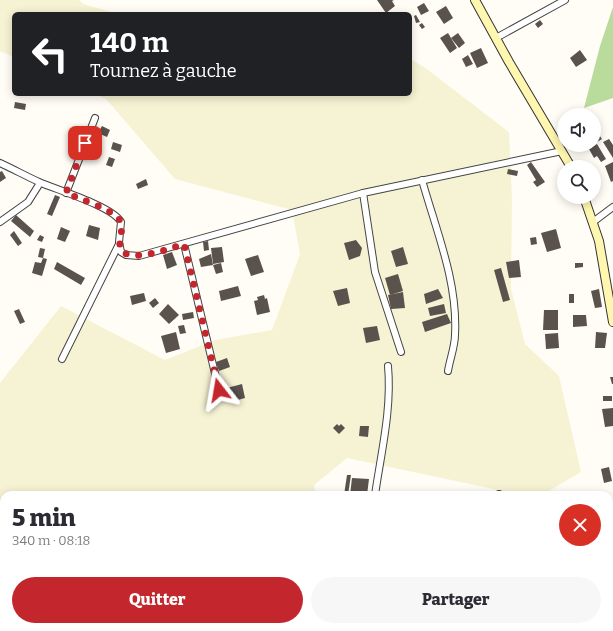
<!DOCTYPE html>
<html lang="fr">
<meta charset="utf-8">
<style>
:root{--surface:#fff;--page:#f7f7f7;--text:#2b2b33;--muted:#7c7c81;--accent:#c4262e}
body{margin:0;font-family:Bitter,serif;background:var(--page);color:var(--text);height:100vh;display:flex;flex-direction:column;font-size:15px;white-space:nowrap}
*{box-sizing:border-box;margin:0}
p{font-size:13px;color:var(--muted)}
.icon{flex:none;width:22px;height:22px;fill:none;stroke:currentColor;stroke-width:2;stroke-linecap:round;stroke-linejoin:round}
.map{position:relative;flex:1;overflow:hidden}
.details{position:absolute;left:0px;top:491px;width:613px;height:140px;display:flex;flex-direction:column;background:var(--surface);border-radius:12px 12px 0 0;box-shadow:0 2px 10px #0003}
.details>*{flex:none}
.guide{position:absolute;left:12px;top:12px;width:400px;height:84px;border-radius:6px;box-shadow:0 2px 10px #0003;background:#202124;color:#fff;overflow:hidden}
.tools{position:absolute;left:557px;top:108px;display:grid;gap:8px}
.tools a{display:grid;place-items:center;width:44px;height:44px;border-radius:50%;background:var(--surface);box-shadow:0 2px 10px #0003;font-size:20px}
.pin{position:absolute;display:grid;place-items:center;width:34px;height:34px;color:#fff;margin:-17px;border-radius:8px;box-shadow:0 2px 6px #0006}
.me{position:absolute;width:44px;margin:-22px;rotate:346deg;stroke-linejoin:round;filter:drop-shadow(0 0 3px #0008)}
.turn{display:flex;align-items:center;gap:14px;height:84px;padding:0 12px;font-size:18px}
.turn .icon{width:52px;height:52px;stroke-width:2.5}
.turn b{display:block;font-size:28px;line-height:34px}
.round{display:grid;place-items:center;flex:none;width:42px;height:42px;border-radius:21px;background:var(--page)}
.head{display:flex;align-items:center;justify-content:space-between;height:68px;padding:0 12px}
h1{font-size:24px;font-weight:800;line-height:30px}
.button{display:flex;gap:8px;margin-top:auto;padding:8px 12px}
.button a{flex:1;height:46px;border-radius:24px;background:var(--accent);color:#fff;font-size:16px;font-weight:800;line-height:46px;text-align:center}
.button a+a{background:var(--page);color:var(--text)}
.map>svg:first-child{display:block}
.farmland{fill:#f6f3d4}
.forest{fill:#b9dc9c}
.building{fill:#5a524d}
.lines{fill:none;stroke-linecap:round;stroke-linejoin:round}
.street-casing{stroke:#444;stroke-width:8}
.secondary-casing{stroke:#333;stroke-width:10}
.street{stroke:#fff;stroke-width:6}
.secondary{stroke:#fff6b0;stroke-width:8}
.route{stroke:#c4262e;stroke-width:7;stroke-dasharray:0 12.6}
</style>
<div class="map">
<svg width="613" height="631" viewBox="0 0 613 631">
<rect width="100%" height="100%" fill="#fffdf5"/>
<!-- farmland -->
<g class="farmland">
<path d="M0 0H79L83 4 118 14H14V57L0 51Z"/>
<path d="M410 59 424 67 509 132 512 198 511 289 525 344 559 376 581 472 542 495H522L347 458 314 485 316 495H4V627H378L384 631H0V383L61 306 165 360 215 340 272 330 300 254 292 210 175 179 106 99 95 94H410Z"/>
</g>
<!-- forest -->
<path class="forest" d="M613 7V98L584 108 600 46Z"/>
<!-- building -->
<g class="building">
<path d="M377 0H394L392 1 395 6 386 13Z"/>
<path d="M424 3 429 11 421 15 417 7Z"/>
<path d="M446 6 453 18 444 24 436 12Z"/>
<path d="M416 15 420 22 416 23 414 16Z"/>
<path d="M540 20 543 24 538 28 535 24Z"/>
<path d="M422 23 425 27 422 29 419 25Z"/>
<path d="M448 33 457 48 450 53 440 38Z"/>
<path d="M458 33 465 43 459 48 451 38Z"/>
<path d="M481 48 488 63 477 68 470 53Z"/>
<path d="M580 50 587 60 576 67 570 58Z"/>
<path d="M468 55 473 64 466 67 462 59Z"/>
<path d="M15 102 26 104 25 110 14 108Z"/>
<path d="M102 126 110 130 107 137 98 133Z"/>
<path d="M597 132 602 139 597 142 594 135Z"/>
<path d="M609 139 613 145V158L603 142Z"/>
<path d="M113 142 122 145 120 152 111 149Z"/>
<path d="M597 144 606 159 601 162 597 156 594 158 589 149Z"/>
<path d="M109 157 115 159 112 167 106 165Z"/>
<path d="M531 162 545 182 537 187 533 182 536 180 527 165Z"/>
<path d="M613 162V181L611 182 605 166Z"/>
<path d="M508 169 518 171 517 176 507 174Z"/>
<path d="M2 171 6 178 0 182V172Z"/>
<path d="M146 179 148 185 138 189 136 184Z"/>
<path d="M55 195 60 197 52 216 47 214Z"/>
<path d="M16 215 34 231 30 237 11 221Z"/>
<path d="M89 225 100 228 98 240 86 236Z"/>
<path d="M61 227 70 231 65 242 57 239Z"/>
<path d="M556 229 561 248 547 252 541 233Z"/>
<path d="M14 231 22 243 18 246 10 235Z"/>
<path d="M40 235 44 237 42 242 37 240Z"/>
<path d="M536 237 537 244 531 245 530 238Z"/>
<path d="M356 240 362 248 360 256 349 260 344 243Z"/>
<path d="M208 241 209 250 204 251 203 242Z"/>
<path d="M222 247 224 262 213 264 211 248Z"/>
<path d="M403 247 408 264 396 267 391 251Z"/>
<path d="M40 248 45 249 43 258 38 257Z"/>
<path d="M172 252 177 265 167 269 163 255Z"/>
<path d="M211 254 213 265 201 267 199 259Z"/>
<path d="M258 255 264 272 251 276 245 259Z"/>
<path d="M43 258 47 259 42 276 32 273 35 262 41 263Z"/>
<path d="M519 260 521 277 509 278 506 262Z"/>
<path d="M57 262 85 278 81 285 54 269Z"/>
<path d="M221 263 223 272 216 274 213 265Z"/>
<path d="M575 263H583V267L575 268Z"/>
<path d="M501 268 510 300 503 302 494 270Z"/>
<path d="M398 274 403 291 390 295 385 278Z"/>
<path d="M238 286 241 296 221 301 219 291Z"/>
<path d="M347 288 350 303 338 306 333 291Z"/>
<path d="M438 289 443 298 426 304 424 294Z"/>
<path d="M599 289 602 307 595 308 591 291Z"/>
<path d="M403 292 405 308 391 309 388 295Z"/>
<path d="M144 293 146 301 132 305 130 296Z"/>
<rect x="569" y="294" width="5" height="9"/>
<path d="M264 295 265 299 267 298 270 312 257 315 254 301 258 300 257 297Z"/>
<path d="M155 298 159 303 153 308 149 303Z"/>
<path d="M168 304 179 315 169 324 159 314Z"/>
<path d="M444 304 446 313 430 316 428 308Z"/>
<path d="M19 309 25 322 20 324 14 311Z"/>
<path d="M544 310H558V330H543Z"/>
<path d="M193 312 194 318 183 320 182 314Z"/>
<path d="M447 314 451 323 425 332 422 322Z"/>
<path d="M573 315H586L587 326 573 327Z"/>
<path d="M184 325 186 333 180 334 178 326Z"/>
<path d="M377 326 380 340 366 343 363 328Z"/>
<path d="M176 332 180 349 166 353 161 336Z"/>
<path d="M596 332 607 333 605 348H595Z"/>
<path d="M558 333 559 348 546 349 545 334Z"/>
<path d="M227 358 230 367 219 371 216 362Z"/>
<path d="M610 377H613V384H612Z"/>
<path d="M242 384 245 398 230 402 227 388Z"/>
<rect x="603" y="396" width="9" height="5"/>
<path d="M613 408V426L605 427 602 409Z"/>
<path d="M337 424 339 426 341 424 345 428 339 434 333 428Z"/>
<path d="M360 426H369L368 437 359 436Z"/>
<path d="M609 467 612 481 604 483 601 469Z"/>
<path d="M347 475H351L348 495H344Z"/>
<path d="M352 478 369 479 367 495H350Z"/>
<path d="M452 627H466L474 631H451Z"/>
<path d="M518 627H524L523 631H518Z"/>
<rect x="524" y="627" width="12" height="4"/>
<path d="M546 627H558V631H545Z"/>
<path d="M566 627H585L584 631H565Z"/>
</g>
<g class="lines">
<!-- street casing -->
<g class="street-casing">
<g id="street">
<path d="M496 38 565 0"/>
<path d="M0 163C13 169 26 176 39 182 57 190 112 206 121 222L119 242 121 252 126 255 139 256 363 193 562 151"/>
<path d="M422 180C436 230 458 282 455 335 455 346 450 359 448 371"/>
<path d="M66 193 95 118"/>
<path d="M363 193 375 272 401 352"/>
<path d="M0 222 28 202 40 183"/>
<path d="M593 222 613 207"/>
<path d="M184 244 219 390"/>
<path d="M62 359 119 244"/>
<path d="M375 495C381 453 392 409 388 366"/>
<path d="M499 495V494"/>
<path d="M0 558 4 548"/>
<path d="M609 623 613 625"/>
<path d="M421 631V627"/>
<path d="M544 631V627"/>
</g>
</g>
<!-- secondary casing -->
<g class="secondary-casing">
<g id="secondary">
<path d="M475 0 509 62 571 167"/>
<path d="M584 197 599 241 613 322"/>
</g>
</g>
<!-- street -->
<use href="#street" class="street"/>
<!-- secondary -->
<use href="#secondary" class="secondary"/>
</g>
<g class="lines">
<!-- route -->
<path class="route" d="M85 143 66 193C77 198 119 211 121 223 123 231 119 240 120 248 128 265 170 248 184 244L219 390"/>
</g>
</svg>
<div class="tools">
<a><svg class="icon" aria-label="sound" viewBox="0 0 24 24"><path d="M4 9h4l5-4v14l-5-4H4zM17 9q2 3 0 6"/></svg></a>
<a><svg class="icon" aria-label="search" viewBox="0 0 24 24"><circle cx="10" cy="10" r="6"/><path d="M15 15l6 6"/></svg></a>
</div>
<div class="pin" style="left:85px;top:143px;background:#d93025"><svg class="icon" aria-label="arrive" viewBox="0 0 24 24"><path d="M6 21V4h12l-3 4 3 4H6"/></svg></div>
<svg class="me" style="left:219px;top:390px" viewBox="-20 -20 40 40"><path d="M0-17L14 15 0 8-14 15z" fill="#c4262e" stroke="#fff" stroke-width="4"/></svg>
<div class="guide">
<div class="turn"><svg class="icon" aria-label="left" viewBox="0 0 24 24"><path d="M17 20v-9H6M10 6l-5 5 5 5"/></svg><div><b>140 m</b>Tournez à gauche</div></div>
</div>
<section class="details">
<div class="head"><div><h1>5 min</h1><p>340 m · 08:18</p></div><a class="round" style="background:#d93025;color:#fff"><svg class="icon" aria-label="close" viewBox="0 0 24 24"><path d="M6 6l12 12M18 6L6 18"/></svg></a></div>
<div class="button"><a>Quitter</a><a>Partager</a></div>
</section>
</div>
